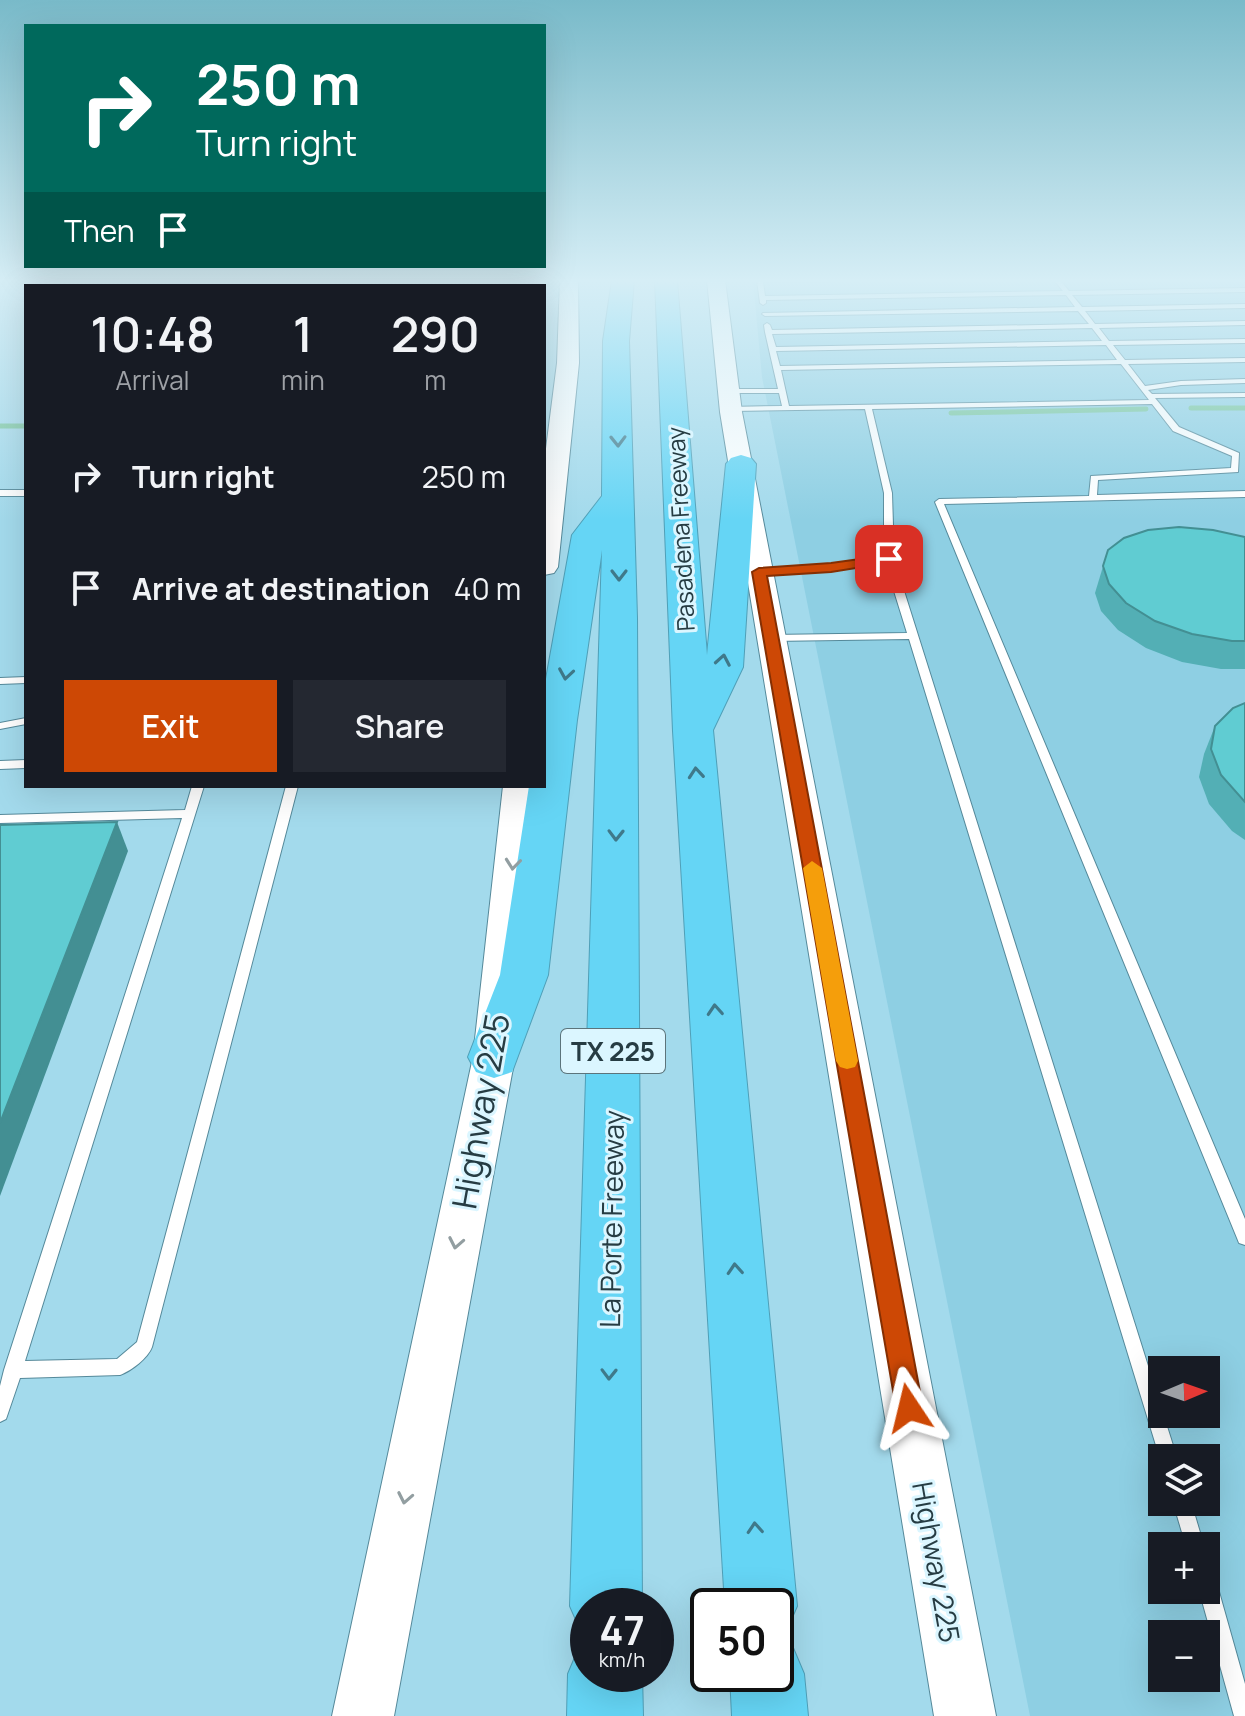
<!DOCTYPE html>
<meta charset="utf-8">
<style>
:root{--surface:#171b24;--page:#242831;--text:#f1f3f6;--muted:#9ea1a6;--accent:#cd4805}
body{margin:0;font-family:Manrope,sans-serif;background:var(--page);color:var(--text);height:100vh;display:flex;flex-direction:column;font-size:30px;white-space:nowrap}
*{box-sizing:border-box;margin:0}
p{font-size:26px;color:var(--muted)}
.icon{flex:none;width:44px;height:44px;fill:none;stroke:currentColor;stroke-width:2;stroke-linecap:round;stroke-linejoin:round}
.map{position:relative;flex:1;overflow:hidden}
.panel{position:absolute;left:24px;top:284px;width:522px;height:504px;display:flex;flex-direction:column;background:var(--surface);border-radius:0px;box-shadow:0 8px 32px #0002}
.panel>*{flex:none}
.guide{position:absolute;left:24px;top:24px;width:522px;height:244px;border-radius:0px;box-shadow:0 8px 32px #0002;background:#00695c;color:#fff;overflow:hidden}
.needle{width:52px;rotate:88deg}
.buttons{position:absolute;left:1148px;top:1356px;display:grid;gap:16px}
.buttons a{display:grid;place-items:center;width:72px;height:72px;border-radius:0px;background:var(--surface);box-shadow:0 8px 32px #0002;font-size:40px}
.speed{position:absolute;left:570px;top:1588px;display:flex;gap:16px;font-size:40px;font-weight:700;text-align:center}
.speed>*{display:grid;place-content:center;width:104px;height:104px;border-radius:50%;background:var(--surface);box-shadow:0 8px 32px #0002;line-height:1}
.speed small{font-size:20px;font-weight:400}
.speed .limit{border:4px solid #111;border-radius:12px;background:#fff;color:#111}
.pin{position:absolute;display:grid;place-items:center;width:68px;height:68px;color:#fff;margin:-34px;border-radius:16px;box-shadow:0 4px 12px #0006}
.me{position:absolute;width:88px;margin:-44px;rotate:350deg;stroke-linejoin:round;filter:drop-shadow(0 0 6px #0008)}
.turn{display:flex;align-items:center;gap:28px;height:168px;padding:0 40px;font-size:36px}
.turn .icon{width:104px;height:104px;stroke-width:2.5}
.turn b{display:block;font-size:56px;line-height:68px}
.then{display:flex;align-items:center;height:76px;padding:0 40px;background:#0003;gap:16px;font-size:30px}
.eta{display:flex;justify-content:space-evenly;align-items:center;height:136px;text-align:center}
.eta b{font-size:48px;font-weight:600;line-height:56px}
.primary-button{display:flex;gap:16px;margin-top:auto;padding:16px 40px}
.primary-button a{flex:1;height:92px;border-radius:0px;background:var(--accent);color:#fff;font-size:32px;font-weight:600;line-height:92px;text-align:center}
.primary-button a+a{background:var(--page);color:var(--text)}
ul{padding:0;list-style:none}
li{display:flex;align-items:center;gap:24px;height:112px;padding:0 40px}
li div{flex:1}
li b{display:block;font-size:30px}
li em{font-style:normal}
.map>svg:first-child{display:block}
.built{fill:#8ecfe3;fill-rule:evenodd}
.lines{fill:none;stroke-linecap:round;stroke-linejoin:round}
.stream{stroke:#74c49a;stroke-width:5}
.service-casing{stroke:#55899a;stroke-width:2}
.secondary-casing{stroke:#55899a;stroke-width:2}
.motorway-casing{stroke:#4f9fb7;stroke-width:2}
.service{fill:#fff;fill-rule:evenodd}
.secondary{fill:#fff;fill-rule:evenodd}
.motorway{fill:#65d5f5;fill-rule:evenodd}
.wall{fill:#53afb5}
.shaded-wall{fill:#438f93}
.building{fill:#60ccd2;stroke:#438f93;stroke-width:2}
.oneway{stroke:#3f798a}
.oneway2{stroke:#929ea1}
.route{fill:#cd4805;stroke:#852f03;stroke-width:2}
.slow{fill:#f59e0b}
.labels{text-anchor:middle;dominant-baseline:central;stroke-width:6;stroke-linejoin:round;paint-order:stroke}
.far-street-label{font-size:24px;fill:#263c43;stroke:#dbf6ff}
.shield{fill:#dbf6ff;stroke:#5c747b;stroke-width:2}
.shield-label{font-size:26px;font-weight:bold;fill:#263c43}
.street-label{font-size:28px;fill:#263c43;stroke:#dbf6ff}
.near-street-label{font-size:34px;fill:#263c43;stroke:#dbf6ff}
</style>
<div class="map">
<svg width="1245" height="1716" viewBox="0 0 1245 1716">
<rect width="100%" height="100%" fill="#a3daec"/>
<!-- built -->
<path class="built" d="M753 280H1245V1716H1030L762 377ZM1162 1370H1206V1414H1162ZM1162 1458H1206V1502H1162ZM1162 1546H1206V1590H1162ZM1162 1634H1206V1678H1162Z"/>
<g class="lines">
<!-- stream -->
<g class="stream">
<path d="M1191 408H1245"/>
<path d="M951 413 1146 409"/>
<path d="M0 426H26"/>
</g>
<!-- service casing -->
<g class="service-casing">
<g id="service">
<path d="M50 280H56L51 286H45Z"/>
<path d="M757 280H831L828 282H763L765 296 1063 291 1054 280H1060L1069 291 1245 288V292L1072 295 1082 307 1245 304V308L1085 311 1095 324 1245 321V325L1099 328 1109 341 1245 339V343L1113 345 1125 360 1245 358V362L1128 364 1145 386 1181 381 1245 379V383L1181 385 1148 390 1152 394 1245 393V397L1155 398 1179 427 1239 453 1238 472 1098 480 1097 495 1245 491V497L944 504 1245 1219V1245L1239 1243 1237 1238 935 502 939 499 1089 496 1091 476 1231 468 1232 456 1173 431 1152 404 872 409 892 493 894 559 1177 1458H1162V1465L909 639 771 641 766 638 771 635 907 633 885 562 831 570 759 575 754 572 759 569 831 564 884 557V493L865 409 731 411H728V407L782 406 779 393H729L725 391 729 389H778L765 332 764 325 767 323 770 325 772 330 1089 324 1078 311 765 316 762 314 763 313 1075 307 1066 295 766 300V303L763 305 760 303ZM1092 328 1102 341 776 347 772 334ZM1106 345 1117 360 780 366 776 351ZM1121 364 1149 400 789 406 781 370Z"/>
<rect x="0" y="490" width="26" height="6"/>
<path d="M26 677V683L0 684V678Z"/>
<path d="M26 718V724L0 729V723Z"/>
<path d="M26 760V768L0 769V761Z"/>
<path d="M192 786H204L25 1361 117 1359 137 1342 286 786H298L152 1347C148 1358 131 1371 120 1375L20 1378 6 1419 0 1422V1386L4 1370 182 818 0 823V815L185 810Z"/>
<path d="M1173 1502H1191L1204 1546H1186Z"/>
<path d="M1206 1571 1213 1574 1216 1581 1245 1684V1716H1234L1199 1590H1206Z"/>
</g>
</g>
<!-- secondary casing -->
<g class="secondary-casing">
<g id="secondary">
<path d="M560 280H578L579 363 558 567 554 573 544 575V464L557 363Z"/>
<path d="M707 280H725L742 412 996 1716H934L720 412Z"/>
<path d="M503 786H537L515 1057 394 1716H332L473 1057Z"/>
</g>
</g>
<!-- motorway casing -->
<g class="motorway-casing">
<g id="motorway">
<path d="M612 280H634L629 341 637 618 642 1606H588V1634L581 1631 570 1606 602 550 577 720 548 975 512 1072 494 1078 476 1072 468 1057 500 975 529 786H544V690L572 535 602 496 603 341Z"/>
<path d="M655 280H677L707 655 726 464 731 458 741 455 751 458 756 464 743 667 713 730 797 1606 786 1631 776 1635V1606H725L673 731Z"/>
<path d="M776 1641 793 1648 804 1674 808 1716H732L730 1674H776Z"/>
<path d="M588 1644V1674H642L643 1716H567L568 1674 579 1648Z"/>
</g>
</g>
<!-- service -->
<use href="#service" class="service"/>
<!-- secondary -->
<use href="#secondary" class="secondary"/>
<!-- motorway -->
<use href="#motorway" class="motorway"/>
</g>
<!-- wall -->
<g class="wall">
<path d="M1245 537V669H1221L1182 662 1146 648 1118 630 1101 611 1095 593 1108 550Z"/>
<path d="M1245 703V840L1232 831 1209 804 1199 777 1204 754 1215 726Z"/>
</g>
<!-- shaded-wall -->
<g class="shaded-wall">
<path d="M173 280H189L190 282 188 286H170Z"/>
<path d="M117 822 128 851 0 1196V1123Z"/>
</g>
<!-- building -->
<g class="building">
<path d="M67 280H173L170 286H62Z"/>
<path d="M337 280H516V286H335Z"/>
<path d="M1179 527 1213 530 1245 537V641H1232L1192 634 1155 621 1126 603 1109 584 1103 566 1108 550 1124 538 1148 530Z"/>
<path d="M1245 703V802L1221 775 1211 749 1215 726 1233 708Z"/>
<path d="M117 822 0 1123V825Z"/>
</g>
<!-- one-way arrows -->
<defs><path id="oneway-chevron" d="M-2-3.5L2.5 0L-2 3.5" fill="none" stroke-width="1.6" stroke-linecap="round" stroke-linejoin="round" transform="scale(2)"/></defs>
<g class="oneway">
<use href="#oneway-chevron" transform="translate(618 441) rotate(89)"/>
<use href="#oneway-chevron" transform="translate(619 575) rotate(90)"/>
<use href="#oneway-chevron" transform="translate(723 660) rotate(-80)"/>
<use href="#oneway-chevron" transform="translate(566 674) rotate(99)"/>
<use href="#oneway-chevron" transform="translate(696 773) rotate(-95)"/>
<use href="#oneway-chevron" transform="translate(616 835) rotate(91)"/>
<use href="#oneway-chevron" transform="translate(715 1010) rotate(-94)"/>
<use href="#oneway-chevron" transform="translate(735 1269) rotate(-94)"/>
<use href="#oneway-chevron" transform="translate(609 1374) rotate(91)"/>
<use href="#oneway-chevron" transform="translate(755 1528) rotate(-94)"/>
</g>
<g class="oneway2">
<use href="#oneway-chevron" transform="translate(513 864) rotate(96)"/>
<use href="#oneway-chevron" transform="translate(456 1243) rotate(101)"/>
<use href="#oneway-chevron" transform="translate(405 1498) rotate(101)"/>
</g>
<!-- sky -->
<linearGradient id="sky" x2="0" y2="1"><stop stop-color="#79bac9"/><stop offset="0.54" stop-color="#d6eef6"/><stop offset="1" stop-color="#d6eef6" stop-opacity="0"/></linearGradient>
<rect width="1245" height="520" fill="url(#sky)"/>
<!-- route -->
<path class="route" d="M889 555 894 556V562L831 572 767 576 923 1408 919 1417 909 1421 900 1417 896 1408 752 572 759 568 831 563Z"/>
<!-- slow -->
<path class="slow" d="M812 861 822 868 858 1061 855 1067 847 1069 840 1067 836 1061 803 868Z"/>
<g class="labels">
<!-- far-street labels -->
<g class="far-street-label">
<text transform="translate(680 529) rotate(-93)">Pasadena Freeway</text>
</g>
<!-- shield labels -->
<rect class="shield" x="561" y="1029" width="104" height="44" rx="6"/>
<g class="shield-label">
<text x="613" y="1051">TX 225</text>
</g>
<!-- street labels -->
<g class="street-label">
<text transform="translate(611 1219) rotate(-89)">La Porte Freeway</text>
<text transform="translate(937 1562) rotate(80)">Highway 225</text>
</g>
<!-- near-street labels -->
<g class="near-street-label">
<text transform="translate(480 1111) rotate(-80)">Highway 225</text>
</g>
</g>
</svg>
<div class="buttons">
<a><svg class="needle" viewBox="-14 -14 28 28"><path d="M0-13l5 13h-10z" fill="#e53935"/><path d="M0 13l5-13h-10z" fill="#9ea1a6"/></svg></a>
<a><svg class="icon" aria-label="layers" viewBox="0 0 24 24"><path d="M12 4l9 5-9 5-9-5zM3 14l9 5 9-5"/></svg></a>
<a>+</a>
<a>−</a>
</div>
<div class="speed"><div>47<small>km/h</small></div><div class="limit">50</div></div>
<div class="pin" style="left:889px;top:559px;background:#d93025"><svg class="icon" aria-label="arrive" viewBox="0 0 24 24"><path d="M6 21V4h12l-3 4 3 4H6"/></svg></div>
<svg class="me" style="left:909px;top:1408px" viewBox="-20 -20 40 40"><path d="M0-17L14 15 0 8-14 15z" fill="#cd4805" stroke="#fff" stroke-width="4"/></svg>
<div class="guide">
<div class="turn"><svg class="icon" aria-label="right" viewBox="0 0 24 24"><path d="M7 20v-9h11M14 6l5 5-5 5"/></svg><div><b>250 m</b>Turn right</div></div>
<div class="then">Then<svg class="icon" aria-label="arrive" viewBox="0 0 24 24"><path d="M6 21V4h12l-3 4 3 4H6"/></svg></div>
</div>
<section class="panel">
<div class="eta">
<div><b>10:48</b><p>Arrival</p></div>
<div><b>1</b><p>min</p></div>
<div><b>290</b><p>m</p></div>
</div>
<ul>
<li><svg class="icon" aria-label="right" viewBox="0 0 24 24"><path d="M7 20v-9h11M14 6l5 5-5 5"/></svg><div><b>Turn right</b></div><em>250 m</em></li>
<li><svg class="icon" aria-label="arrive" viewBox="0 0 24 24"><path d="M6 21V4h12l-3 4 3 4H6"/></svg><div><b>Arrive at destination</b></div><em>40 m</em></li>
</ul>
<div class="primary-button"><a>Exit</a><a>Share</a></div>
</section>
</div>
